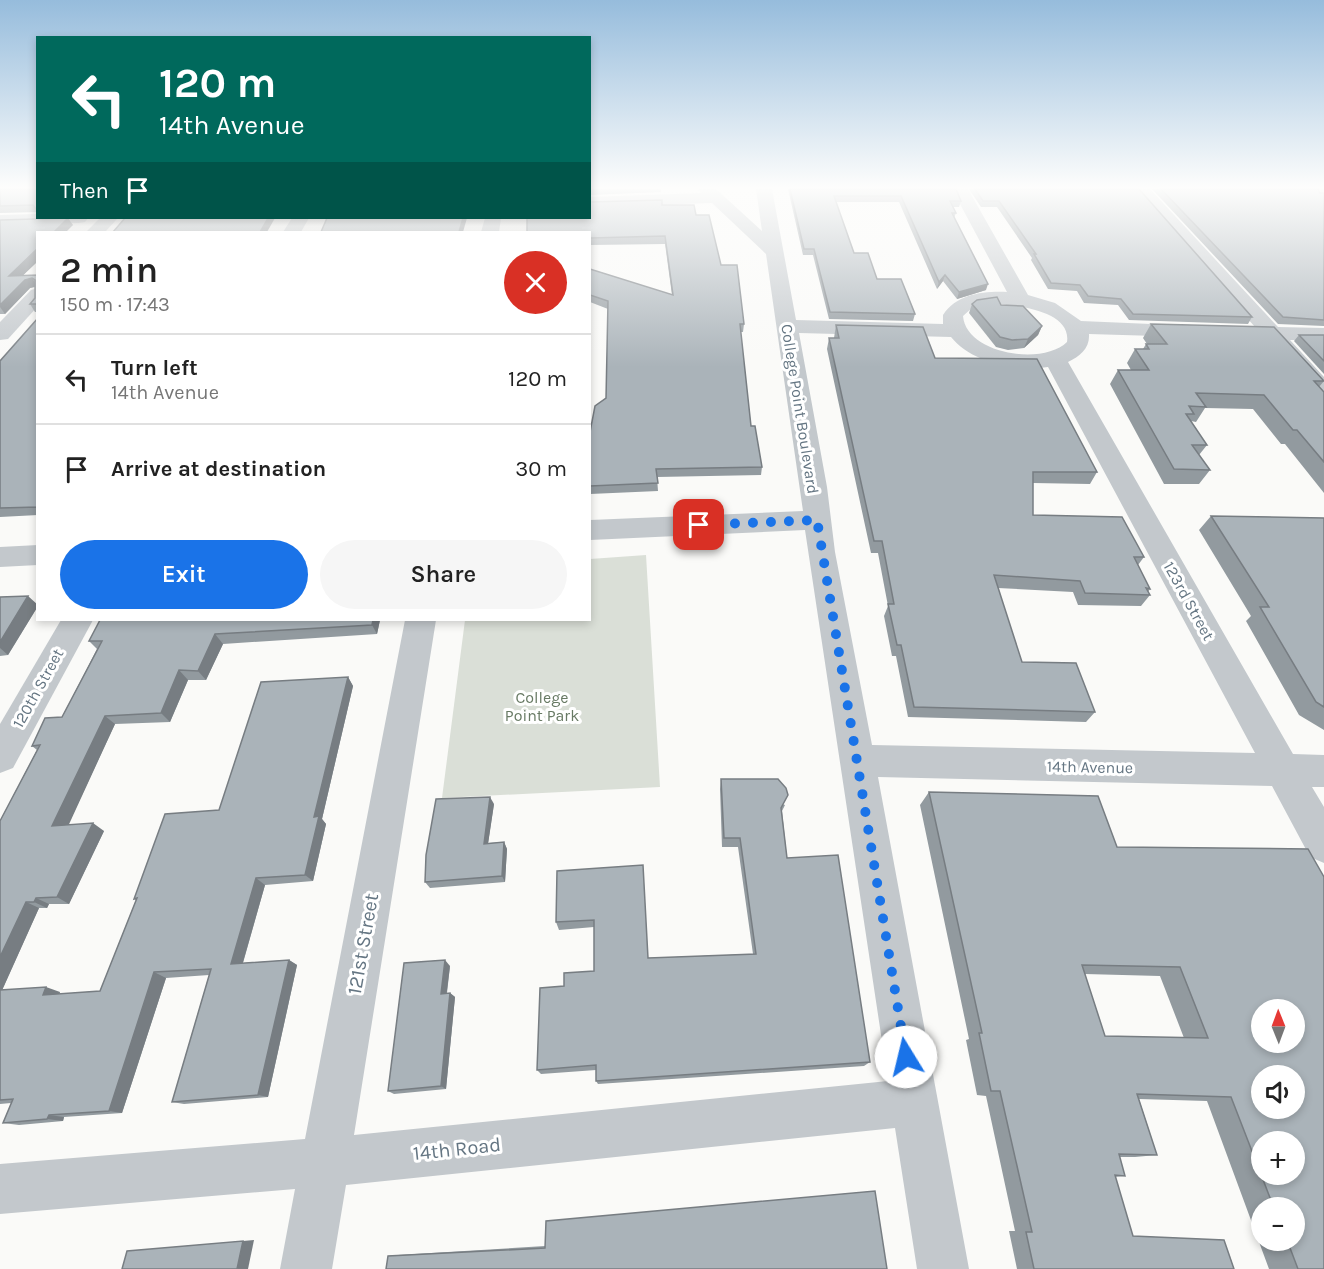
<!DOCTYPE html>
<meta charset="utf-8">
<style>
:root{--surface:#fff;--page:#f6f6f6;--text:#222;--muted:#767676;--line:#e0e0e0;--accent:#1a73e8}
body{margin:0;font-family:Karla,sans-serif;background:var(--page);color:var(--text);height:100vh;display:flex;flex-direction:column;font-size:22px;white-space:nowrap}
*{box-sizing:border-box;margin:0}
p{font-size:20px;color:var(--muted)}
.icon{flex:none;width:33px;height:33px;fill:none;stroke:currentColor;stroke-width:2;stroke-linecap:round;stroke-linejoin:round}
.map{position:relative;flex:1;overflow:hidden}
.drawer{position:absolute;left:36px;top:231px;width:555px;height:390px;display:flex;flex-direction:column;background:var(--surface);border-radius:0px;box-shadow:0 3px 9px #0003}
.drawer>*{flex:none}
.guide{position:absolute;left:36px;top:36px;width:555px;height:183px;border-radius:0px;box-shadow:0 3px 9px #0003;background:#00695c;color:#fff;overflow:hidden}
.needle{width:39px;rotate:359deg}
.tools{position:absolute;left:1251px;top:999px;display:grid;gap:12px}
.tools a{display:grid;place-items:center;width:54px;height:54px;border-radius:50%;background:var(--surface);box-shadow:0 3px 9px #0003;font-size:30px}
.pin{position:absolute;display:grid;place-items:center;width:51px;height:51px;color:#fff;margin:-26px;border-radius:12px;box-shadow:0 3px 9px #0006}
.me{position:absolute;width:66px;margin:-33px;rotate:351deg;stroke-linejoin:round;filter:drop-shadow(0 0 4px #0008)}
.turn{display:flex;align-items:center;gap:21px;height:126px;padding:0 24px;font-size:27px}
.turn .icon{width:78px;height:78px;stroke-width:2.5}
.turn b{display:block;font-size:42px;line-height:51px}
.then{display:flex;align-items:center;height:57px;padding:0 24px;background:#0003;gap:12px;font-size:22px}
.round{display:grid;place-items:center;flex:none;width:63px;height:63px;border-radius:32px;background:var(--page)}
.headline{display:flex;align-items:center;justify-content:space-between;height:102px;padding:0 24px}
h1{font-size:36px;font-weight:600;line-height:45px}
.primary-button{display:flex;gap:12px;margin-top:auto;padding:12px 24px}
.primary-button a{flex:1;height:69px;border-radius:36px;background:var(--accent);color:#fff;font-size:24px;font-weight:600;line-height:69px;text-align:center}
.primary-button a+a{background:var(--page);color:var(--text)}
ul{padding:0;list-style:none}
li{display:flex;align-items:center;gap:18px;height:90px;padding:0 24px;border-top:2px solid var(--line)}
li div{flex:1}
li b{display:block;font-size:22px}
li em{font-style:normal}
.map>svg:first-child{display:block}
.green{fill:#dadfd7}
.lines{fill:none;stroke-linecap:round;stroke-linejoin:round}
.minor{fill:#c3c8cc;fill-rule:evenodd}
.wall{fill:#929a9f;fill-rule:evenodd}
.shaded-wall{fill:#777d82}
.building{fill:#aab3b9;stroke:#777d82;stroke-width:1.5;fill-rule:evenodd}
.route{stroke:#1a73e8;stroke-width:10;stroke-dasharray:0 18}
.labels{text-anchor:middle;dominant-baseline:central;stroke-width:6;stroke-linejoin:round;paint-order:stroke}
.street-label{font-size:16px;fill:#657683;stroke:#fff}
.park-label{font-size:16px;fill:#687a64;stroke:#fff}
.near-street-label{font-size:20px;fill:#657683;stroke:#fff}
</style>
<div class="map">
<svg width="1324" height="1269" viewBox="0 0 1324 1269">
<rect width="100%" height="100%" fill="#fafaf8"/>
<!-- green -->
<path class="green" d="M646 555 660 787 442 798 465 620H590V559Z"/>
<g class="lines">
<!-- minor -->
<g class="minor">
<path d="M698 189H716L762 231 756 189H772L796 320 943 324V315C957 294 983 291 1007 292L952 189H968L1028 295 1055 303 1081 321 1198 326 1201 331 1198 336 1190 337 1089 334C1090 348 1080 356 1068 362L1293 754 1324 755V787H1312L1324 807V863L1310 857 1272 786 878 777 969 1269H917L895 1128 346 1185 332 1269H280L295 1189 0 1214V1164L305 1139 405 620H436L354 1135 888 1081 805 530 590 540V520L803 511 766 254 712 203 590 207V197L701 193ZM987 304C1009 304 1072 309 1067 342 1043 366 966 354 963 316L973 307ZM799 333 951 337C972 363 1017 372 1048 367L1255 753 872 745 835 552 827 487Z"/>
<path d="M1133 189H1150L1278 327 1324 328V340H1290L1324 377V398L1316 396 1266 340 1250 338 1247 333 1255 327Z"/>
<path d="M1311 189H1324V198L1318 197Z"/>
<path d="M38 214V218H88L85 222 79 223 0 225V215Z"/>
<path d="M100 218H118L105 232H86Z"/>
<path d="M292 218H309L301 232H283Z"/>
<path d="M485 218H501L499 232H481Z"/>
<path d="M38 288V306L8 339 0 340V322L31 290Z"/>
<path d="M38 545V565L0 567V547Z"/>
<path d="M61 620H93L13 768 0 773V724Z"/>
</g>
</g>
<!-- wall -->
<g class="wall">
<path d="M0 189H38V212L0 213Z"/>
<path d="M590 189H661V192L590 195Z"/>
<path d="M788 189H956L961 201 959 207H953L956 213 954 218 986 290 957 299 943 281 937 289 899 202H836L854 253 877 279 915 314 913 321 829 319 813 255H803Z"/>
<path d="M969 189H1139L1252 317 1248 324 1129 320 1118 305 1084 303 1077 291 1048 289 1031 260 1032 258 997 207H981Z"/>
<path d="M1152 189H1318L1320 193H1324V326L1278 324Z"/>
<path d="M662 205 696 215 721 265 744 324 743 332H740L751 426 762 467 761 475 657 477 658 491 590 494V432L606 398 608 309 590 302V269L672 295 665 244 590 245V232Z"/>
<path d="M0 220 73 225 38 232V261L22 276 38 275V312H35L30 304 35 298V287L30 288 5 314H0Z"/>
<path d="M972 304 1001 305 1042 326 1038 335 1024 348 1008 350 996 347 969 313Z"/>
<path d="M38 318V515L0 517V361Z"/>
<path d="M1151 324 1324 381 1319 387 1324 392V493L1285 444H1281L1253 409 1205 408 1196 422 1191 421 1207 445 1199 455 1210 470 1199 484H1164L1110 384 1118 370H1131L1127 363 1135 349H1143L1146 344H1147L1143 338Z"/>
<path d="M836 325 935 358 1097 472 1090 484 1033 483V515L1144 557 1138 565 1150 589 1148 592 1150 595 1141 606 1078 605 1073 592 998 588 1022 662 1095 712 1086 722 908 717 896 656H892L884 616 888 606 878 553H871L827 349 829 338H834Z"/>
<path d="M1299 335H1324V374L1294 341Z"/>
<path d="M1211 516 1324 518V730L1299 715 1246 621 1251 616 1199 530Z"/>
<path d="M0 597 38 605V606L8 655 0 656Z"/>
<path d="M380 620 377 634 223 644 206 680H188L170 722 115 724 68 825 104 831 69 904H49L47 908H39L2 990 60 992 59 994 100 991 136 900 134 899 348 677 353 686 322 819 326 824 313 881 265 885 243 963 289 960 297 965 268 1097 184 1104 172 1102 209 975 166 978 122 1113 64 1117 63 1121 19 1125 3 1123 11 1103 0 1104V821L37 750 32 746 62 717 97 649 89 641Z"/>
<path d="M721 779 785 805 782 811 787 858 870 1062 864 1066 598 1084 596 1081V1070L541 1074 537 1070 564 986 594 971V927L559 930 556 922 557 871 648 958 753 954 738 847H722L720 789Z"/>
<path d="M929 792 1117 847 1308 849 1324 1269H1269L1207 1101 1139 1099 1157 1155 1135 1157H1119L1125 1176 1115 1177 1133 1236 1224 1240 1234 1269H1017L1009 1231H1015L986 1096 977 1095 966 1040 969 1039 920 805ZM1085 974 1160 976 1184 1038 1105 1036ZM1262 1208H1294V1240H1262Z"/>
<path d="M494 804 488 843 504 842 507 849 505 882 430 888 425 882Z"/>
<path d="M450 966 447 993H450L455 997 446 1089 394 1094 388 1091Z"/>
<path d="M545 1246 887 1269 388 1256 398 1255Z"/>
</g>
<!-- shaded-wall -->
<g class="shaded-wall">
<path d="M68 218 73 225 66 232H54Z"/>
<path d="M268 218H275L267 232H260Z"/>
<path d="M463 218H467L463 232H459Z"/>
<path d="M38 248V261L14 284 9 276Z"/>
<path d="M945 275 943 281 937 289 939 282Z"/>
<path d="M32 278 37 286 30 288 5 314 0 307V305L25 280Z"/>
<path d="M988 284 986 290 957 299 959 292Z"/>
<path d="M1042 326 1038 335 1024 348 1028 339Z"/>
<path d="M28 596 38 605V606L8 655 0 648V642Z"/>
<path d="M373 620H380L377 634 372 625Z"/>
<path d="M215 634 223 644 206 680 198 671Z"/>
<path d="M179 670 188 680 170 722 161 713Z"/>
<path d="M348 677 353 686 322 819 326 824 313 881 305 875 314 817Z"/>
<path d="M105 716 115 724 65 833 52 826Z"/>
<path d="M490 797 494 804 487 851 484 844Z"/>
<path d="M93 823 104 831 69 904 57 897Z"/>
<path d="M504 842 507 849 505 882 502 876Z"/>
<path d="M256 878 265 885 241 969 231 964Z"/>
<path d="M36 898 49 904 47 908 34 902Z"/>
<path d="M26 902 39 908 0 995V957Z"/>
<path d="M289 960 297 965 268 1097 258 1095Z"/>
<path d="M445 960 450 966 446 998 441 994Z"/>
<path d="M154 972 166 978 122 1113 109 1111Z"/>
<path d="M46 987 60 992 57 1000 43 995Z"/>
<path d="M450 993 455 997 446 1089 441 1086Z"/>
<path d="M49 1115 64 1117 63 1121 47 1119Z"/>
<path d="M254 1240 248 1269H237L243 1241Z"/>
</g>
<!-- building -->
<g class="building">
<path d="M0 189H38V209H36L33 205 0 206Z"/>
<path d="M790 189H956L961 201H950L956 213H952L988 284 959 292 945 275 939 282 901 196H834L854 253H868L877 279H901L915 314 830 312 814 249H804Z"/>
<path d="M975 189H1139L1252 317 1133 314 1121 299 1088 296 1080 285 1051 283 1034 254H1036L999 201H983Z"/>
<path d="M1161 189H1318L1320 193H1324V320L1283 317Z"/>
<path d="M662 200V205H694L696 215H709L721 265H737L744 324H740L751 426H755L762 467 656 469 658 483 590 486V432L595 406 606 398 608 301 590 295V269L673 295 665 236 590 238V232H527V218H590V202Z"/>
<path d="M68 218 54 232H38V248L9 276 38 275V304H30L35 298V280L32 278 25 280 0 305V220Z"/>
<path d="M125 218H268L260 232H113Z"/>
<path d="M327 218H463L459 232H321Z"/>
<path d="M997 297 1001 305 1023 306 1042 326 1028 339 1012 340 1000 337 972 304 977 300Z"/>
<path d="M38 318V507L0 508V361Z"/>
<path d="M1151 324 1274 327 1324 381H1314L1324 392V462L1297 430H1293L1264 395 1196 393 1206 407 1189 406 1194 414H1186L1207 445H1192L1210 470 1174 469 1118 370H1149L1135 349H1149L1146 344H1167Z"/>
<path d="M836 325 923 327 935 358 1037 359 1097 472H1033V515L1122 517 1144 557H1134L1150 589 1146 588 1150 595 1085 593 1080 581 994 575 1022 662 1076 663 1095 712 914 707 901 645H897L888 604H894L882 541H874L829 338H839Z"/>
<path d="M1299 335H1324V361Z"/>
<path d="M1211 516 1324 518V707L1316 702 1260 607H1269Z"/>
<path d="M28 596 0 642V597Z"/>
<path d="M100 620H373L372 625 215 634 198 671 179 670 161 713 105 716 52 826 93 823 57 897 36 898 34 902H26L0 957V821L40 745 32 746 45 718 62 717 102 641H89Z"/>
<path d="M348 677 314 817 319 816 305 875 256 878 231 964 289 960 258 1095 172 1102 211 969 154 972 109 1111 49 1115 47 1119 3 1123 13 1099 0 1100V990L46 987 43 995 100 991 137 898 134 899 165 814 219 810 261 682Z"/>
<path d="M721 779H778L786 788 788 795 781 808 787 858 838 855 870 1062 596 1081V1065L537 1070 540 988 564 986V973L594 971V920L556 922 557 871 643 865 648 958 756 954 740 838H724Z"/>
<path d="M929 792 1098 796 1117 847 1308 849 1324 877V1269H1298L1287 1240H1294V1208H1274L1231 1097 1137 1094 1157 1155 1119 1154 1125 1176 1115 1175 1133 1236 1224 1240 1234 1269H1034L1026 1232H1032L1000 1091H991L979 1033H982ZM1082 965 1180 967 1208 1038 1105 1036ZM1262 1010H1294V1042H1262ZM1262 1076H1294V1108H1262ZM1262 1142H1294V1174H1262Z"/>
<path d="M490 797 484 844 504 842 502 876 425 882 426 855 436 799Z"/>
<path d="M445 960 441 994 450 993 441 1086 388 1091 404 963Z"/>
<path d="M875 1191 887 1269H386L388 1256 545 1248 546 1221Z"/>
<path d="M243 1241 237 1269H122L127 1251Z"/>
</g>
<!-- sky -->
<linearGradient id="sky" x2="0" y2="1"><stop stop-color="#96bcdc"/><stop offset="0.51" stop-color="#fdfdfc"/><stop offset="1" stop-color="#fdfdfc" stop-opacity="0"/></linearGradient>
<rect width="1324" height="367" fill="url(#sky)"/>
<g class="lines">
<!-- route -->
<path class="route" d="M699 525 817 520 906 1057"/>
</g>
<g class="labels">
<!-- street labels -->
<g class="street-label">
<text transform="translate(800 409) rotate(81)">College Point Boulevard</text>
<text transform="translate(1189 601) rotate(61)">123rd Street</text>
<text transform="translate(38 688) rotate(-61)">120th Street</text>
<text transform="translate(1090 767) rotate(1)">14th Avenue</text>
</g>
<!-- park labels -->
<g class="park-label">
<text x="542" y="697">College<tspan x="542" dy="18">Point Park</tspan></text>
</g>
<!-- near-street labels -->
<g class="near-street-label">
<text transform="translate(363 944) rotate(-80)">121st Street</text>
<text transform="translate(457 1149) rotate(-6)">14th Road</text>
</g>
</g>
</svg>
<div class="tools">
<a><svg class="needle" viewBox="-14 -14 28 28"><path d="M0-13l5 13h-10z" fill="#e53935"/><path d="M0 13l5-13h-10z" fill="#767676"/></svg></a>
<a><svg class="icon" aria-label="sound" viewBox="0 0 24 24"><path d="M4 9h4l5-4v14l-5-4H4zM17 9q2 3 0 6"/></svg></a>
<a>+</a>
<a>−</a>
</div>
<div class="pin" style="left:699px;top:525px;background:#d93025"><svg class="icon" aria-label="arrive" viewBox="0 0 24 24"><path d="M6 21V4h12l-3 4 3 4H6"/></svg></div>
<svg class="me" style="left:906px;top:1057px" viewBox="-20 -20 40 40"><circle r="19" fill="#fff"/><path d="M0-13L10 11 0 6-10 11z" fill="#1a73e8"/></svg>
<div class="guide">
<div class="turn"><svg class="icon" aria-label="left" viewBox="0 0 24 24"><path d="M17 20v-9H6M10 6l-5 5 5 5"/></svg><div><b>120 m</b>14th Avenue</div></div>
<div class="then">Then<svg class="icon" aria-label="arrive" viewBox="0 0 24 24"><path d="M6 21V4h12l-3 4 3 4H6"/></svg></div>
</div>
<section class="drawer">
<div class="headline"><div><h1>2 min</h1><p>150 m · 17:43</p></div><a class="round" style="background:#d93025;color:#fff"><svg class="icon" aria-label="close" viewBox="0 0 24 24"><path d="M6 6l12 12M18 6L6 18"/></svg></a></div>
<ul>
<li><svg class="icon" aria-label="left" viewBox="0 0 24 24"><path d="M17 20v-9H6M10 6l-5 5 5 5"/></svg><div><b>Turn left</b><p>14th Avenue</p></div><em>120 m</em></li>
<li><svg class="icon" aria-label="arrive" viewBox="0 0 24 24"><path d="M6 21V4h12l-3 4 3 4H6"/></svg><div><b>Arrive at destination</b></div><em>30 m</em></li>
</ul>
<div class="primary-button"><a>Exit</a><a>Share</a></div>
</section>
</div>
